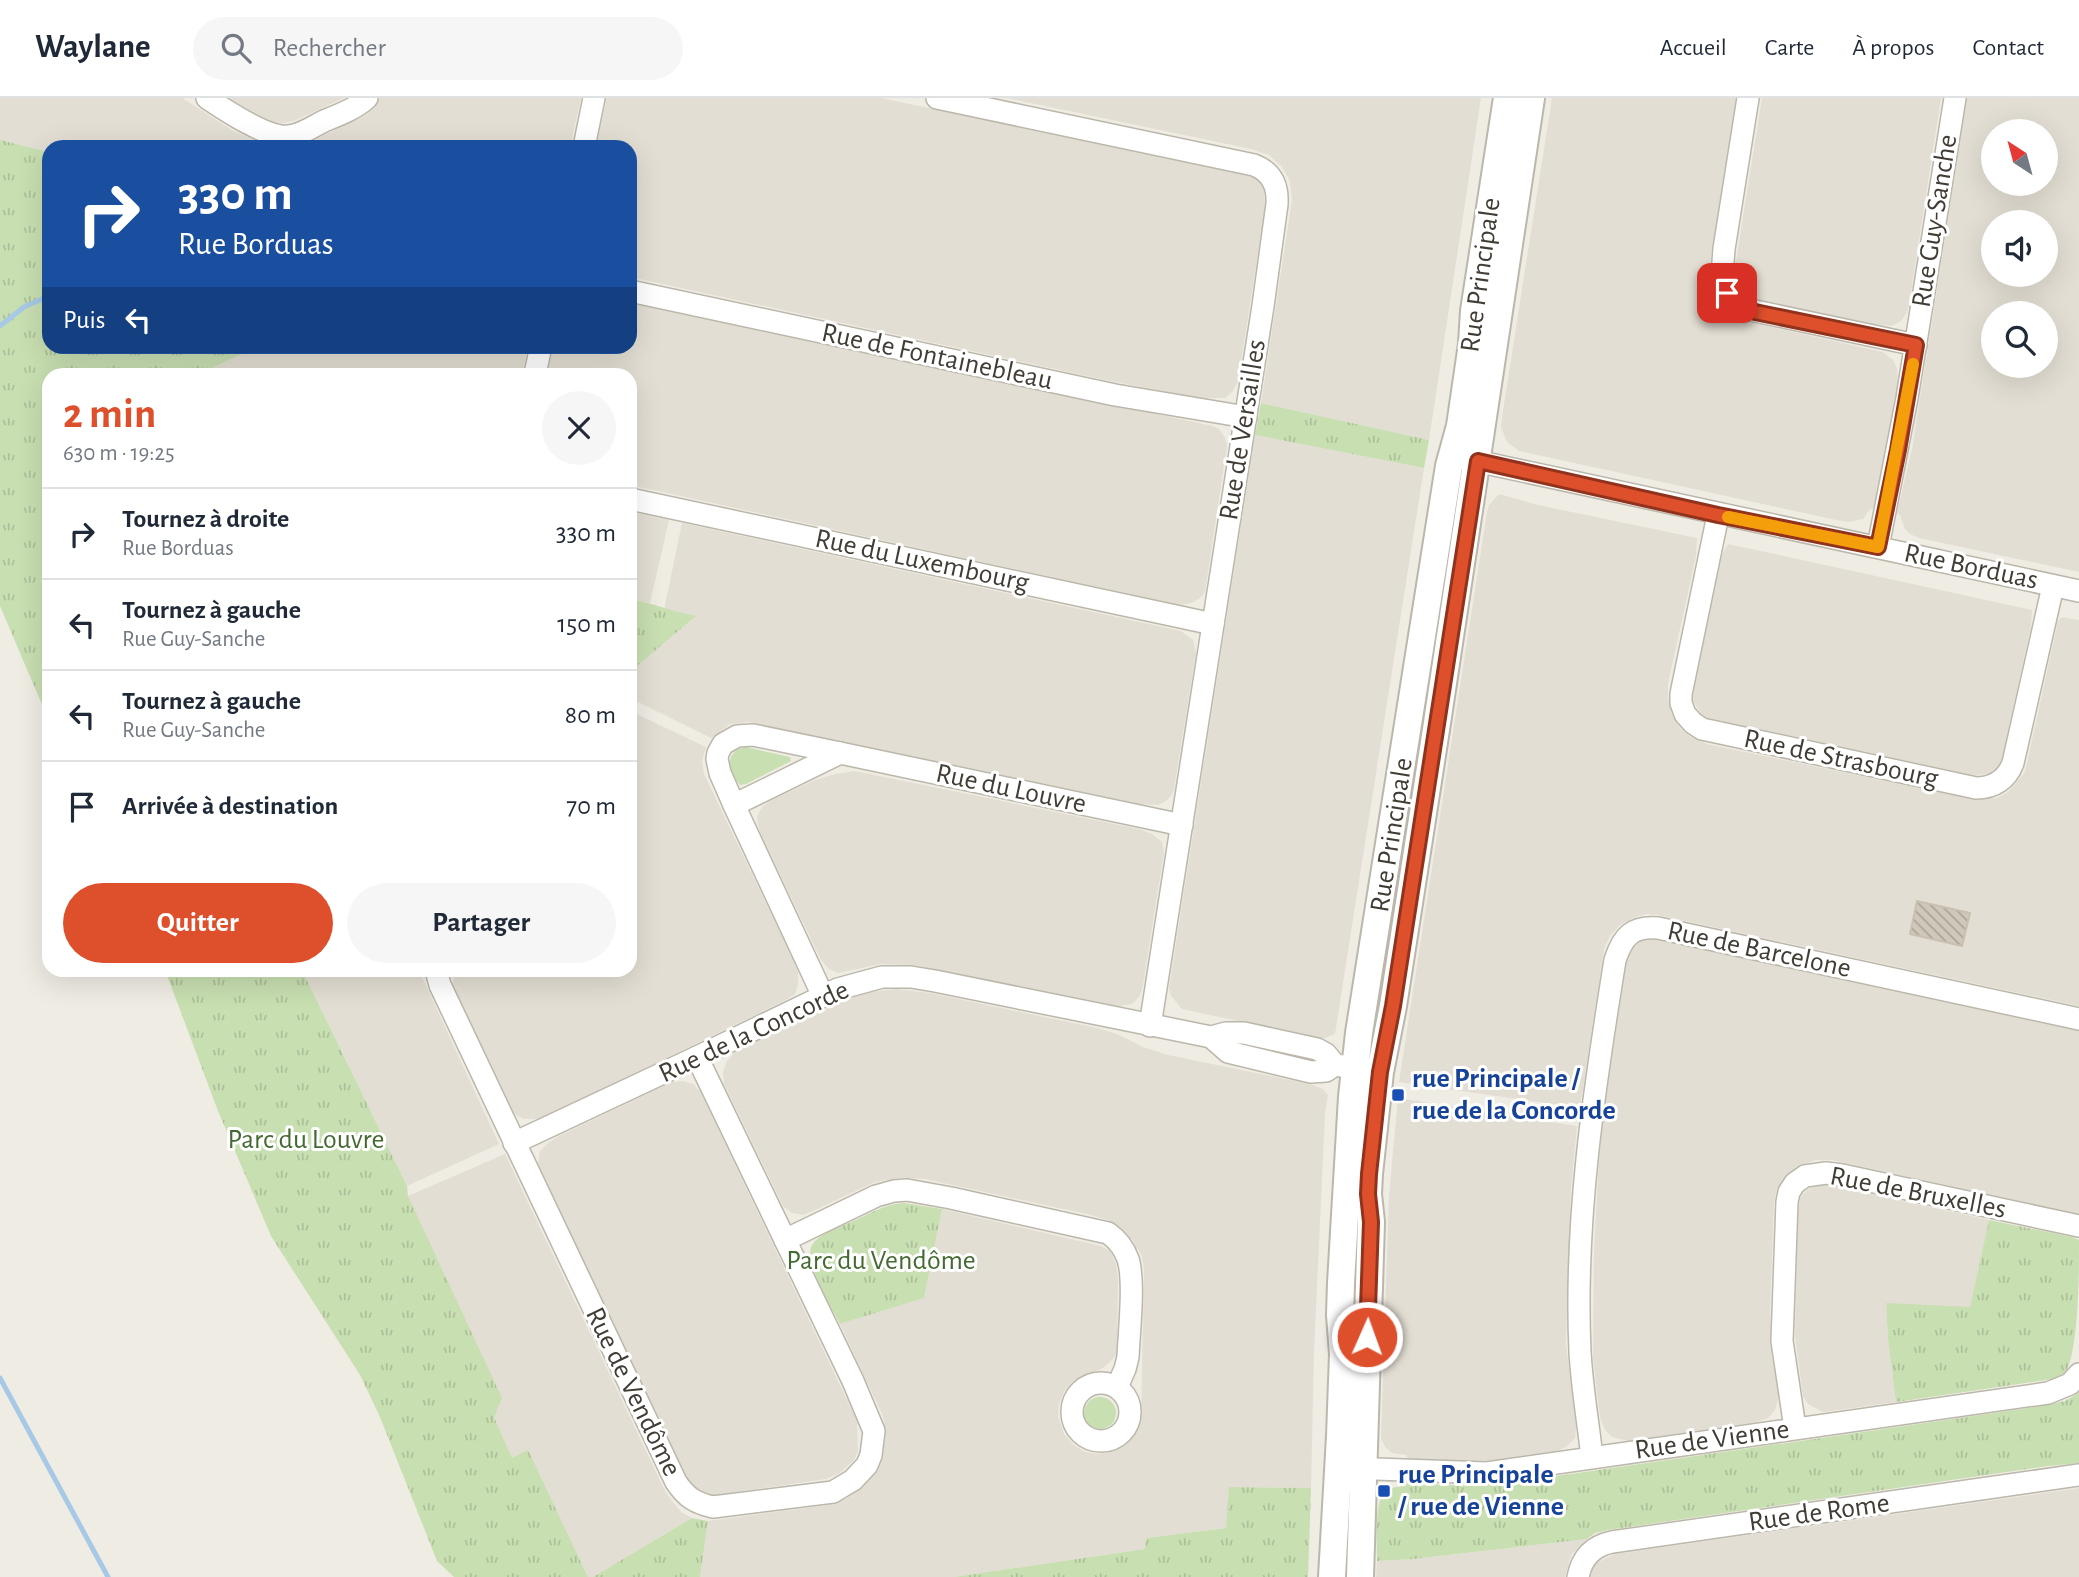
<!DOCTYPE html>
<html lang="fr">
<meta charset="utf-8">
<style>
:root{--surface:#fff;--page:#f6f6f7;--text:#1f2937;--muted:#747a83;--line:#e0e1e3;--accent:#de4f2c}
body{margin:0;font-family:"Alegreya Sans",sans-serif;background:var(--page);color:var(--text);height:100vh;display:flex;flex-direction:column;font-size:26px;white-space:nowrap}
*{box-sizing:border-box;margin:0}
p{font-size:23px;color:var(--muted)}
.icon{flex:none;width:38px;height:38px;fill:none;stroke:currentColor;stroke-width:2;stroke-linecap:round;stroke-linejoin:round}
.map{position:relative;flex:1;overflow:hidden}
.sheet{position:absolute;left:42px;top:270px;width:595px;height:609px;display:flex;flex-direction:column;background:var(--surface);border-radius:21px;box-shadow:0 7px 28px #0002}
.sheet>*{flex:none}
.hud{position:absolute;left:42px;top:42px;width:595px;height:214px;border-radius:21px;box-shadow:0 7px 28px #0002;background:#1a4fa0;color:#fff;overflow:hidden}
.needle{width:46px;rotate:324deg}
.tools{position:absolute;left:1981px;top:21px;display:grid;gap:14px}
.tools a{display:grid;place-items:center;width:77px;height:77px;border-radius:50%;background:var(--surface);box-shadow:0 7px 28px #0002;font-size:35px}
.pin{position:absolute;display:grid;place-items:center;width:60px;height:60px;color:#fff;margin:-30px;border-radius:14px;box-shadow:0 4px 10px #0006}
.me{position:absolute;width:77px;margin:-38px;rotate:2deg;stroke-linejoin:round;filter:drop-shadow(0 0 5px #0008)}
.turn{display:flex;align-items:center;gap:24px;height:147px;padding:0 21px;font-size:32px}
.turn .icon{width:91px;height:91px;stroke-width:2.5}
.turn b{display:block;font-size:49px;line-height:60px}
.then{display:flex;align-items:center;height:66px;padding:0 21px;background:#0003;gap:14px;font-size:26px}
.round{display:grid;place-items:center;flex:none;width:74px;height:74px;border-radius:37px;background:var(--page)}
.summary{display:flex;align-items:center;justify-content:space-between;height:119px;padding:0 21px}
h1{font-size:42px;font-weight:700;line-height:52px;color:var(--accent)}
.cta{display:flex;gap:14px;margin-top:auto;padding:14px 21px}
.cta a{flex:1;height:80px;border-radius:42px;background:var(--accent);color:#fff;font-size:28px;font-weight:700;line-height:80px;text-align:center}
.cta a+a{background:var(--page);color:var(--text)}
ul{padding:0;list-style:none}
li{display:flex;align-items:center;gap:21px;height:91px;padding:0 21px;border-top:2px solid var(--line)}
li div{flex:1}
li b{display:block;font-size:26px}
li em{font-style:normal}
header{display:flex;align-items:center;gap:42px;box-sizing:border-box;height:98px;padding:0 35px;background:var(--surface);border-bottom:2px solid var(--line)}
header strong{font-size:33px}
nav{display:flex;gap:38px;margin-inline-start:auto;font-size:24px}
.search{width:490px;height:63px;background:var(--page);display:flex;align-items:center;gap:18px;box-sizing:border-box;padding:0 24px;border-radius:38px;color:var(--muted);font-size:26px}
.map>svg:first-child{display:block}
.residential{fill:#e3ded3;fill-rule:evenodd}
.grass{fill:#c8dfb1}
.park{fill:url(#park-tufts)}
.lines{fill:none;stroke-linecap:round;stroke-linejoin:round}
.stream{stroke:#a7c9e6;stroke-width:5}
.building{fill:url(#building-back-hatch);stroke:#c9c0af;stroke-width:2}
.minor-casing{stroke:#bcb7ab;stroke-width:24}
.tertiary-casing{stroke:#bcb7ab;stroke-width:30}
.minor{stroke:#fff;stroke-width:21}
.tertiary{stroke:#fff;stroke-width:26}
.route-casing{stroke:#90331d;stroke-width:18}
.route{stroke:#de4f2c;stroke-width:12}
.slow{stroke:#f59e0b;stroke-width:12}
.transit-dot{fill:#1a4fb4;stroke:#fff;stroke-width:2.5}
.labels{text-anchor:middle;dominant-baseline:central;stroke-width:6;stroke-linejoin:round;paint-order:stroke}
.street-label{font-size:28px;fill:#413d35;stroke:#fff}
.transit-label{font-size:28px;font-weight:bold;fill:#164399;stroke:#fff;text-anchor:start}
.park-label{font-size:28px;fill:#436a30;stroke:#fff}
</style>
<header>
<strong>Waylane</strong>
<div class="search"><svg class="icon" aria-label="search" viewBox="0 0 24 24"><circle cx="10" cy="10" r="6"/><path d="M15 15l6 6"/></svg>Rechercher</div>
<nav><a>Accueil</a><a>Carte</a><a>À propos</a><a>Contact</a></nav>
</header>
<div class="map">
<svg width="2079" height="1479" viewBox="0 0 2079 1479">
<defs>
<pattern id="park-tufts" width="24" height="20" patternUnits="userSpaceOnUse" patternTransform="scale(1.75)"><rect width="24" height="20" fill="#c8dfb1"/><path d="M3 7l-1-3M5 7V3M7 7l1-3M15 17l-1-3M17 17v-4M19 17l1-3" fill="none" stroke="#adc099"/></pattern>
<pattern id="building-back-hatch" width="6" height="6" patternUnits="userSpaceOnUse" patternTransform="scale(1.75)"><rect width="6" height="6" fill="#cfc8bb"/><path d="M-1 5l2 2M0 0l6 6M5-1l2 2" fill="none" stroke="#aaa499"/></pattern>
</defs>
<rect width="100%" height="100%" fill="#efece4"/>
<!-- residential -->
<g class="residential">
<path d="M0 0H182L232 32 269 49H49V54L0 42Z"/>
<path d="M229 0H344L296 22 284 25 273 24 249 13Z"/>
<path d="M380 0H581L570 49H299L364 18 374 10Z"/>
<path d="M607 0H881L1246 77 1258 81 1264 89 1265 110 1238 284 1233 293 1225 300H1199L1101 281 630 179V49H596Z"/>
<path d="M1007 0H1481L1429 342 1261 305 1292 102 1290 83 1282 69 1269 57 1251 51Z"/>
<path d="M1552 0H1736L1709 173V184L1719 208 1729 217 1740 222 1883 254 1893 262 1897 270 1898 281 1887 346 1874 410 1870 411 1863 421 1849 424 1836 422 1519 353 1507 344 1501 329 1502 319Z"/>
<path d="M1762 0H1941L1909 207 1906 216 1901 223 1892 228 1873 226 1749 200 1741 195 1737 188 1734 180 1735 169Z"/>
<path d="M1967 0H2079V474L1919 440 1910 436 1905 431 1900 417 1897 415 1912 351ZM1993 33H2046V86H1993ZM1993 124H2046V177H1993ZM1993 215H2046V268H1993Z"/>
<path d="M630 205 1213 328 1219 331 1225 339 1227 348 1205 494 1199 501 1191 505 1180 507 630 387V276H547L553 249 630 248Z"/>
<path d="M417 248 437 253 438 248 528 249 522 276H199L257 249Z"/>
<path d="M1255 337 1424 370 1335 936 1326 940H1317L1182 911 1171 898 1169 890Z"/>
<path d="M1499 396 1538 407 1697 440 1696 458 1668 586V600L1672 616 1680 630 1691 639 1707 646 1976 702 1997 700 2008 694 2025 674 2058 523 2062 519 2079 522V908L1658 817 1646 816 1633 820 1621 826 1610 838 1604 851 1580 1010 1399 984 1487 414 1489 407Z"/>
<path d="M630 414 669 422 650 505 630 501Z"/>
<path d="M682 425 1181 533 1193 542 1196 555 1174 691 1171 698 1166 703 1158 707 1136 706 749 624 730 626 711 640 630 600V574L695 519 664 512Z"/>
<path d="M1728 446 2032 512 2031 528 2001 664 1997 670 1990 676 1972 677 1708 620 1701 616 1692 601 1693 591 1722 457Z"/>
<path d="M630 613 706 649 702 663 704 676 793 861 798 875V887L795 896 786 902 548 1017 536 1021H524L516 1017 510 1009 453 888 454 872H630Z"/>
<path d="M855 673 1139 731 1152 736 1162 744 1164 754 1143 887 1140 898 1132 906 1114 909 915 867 881 866 838 875 829 871 821 862 761 737 758 727 757 718 763 708 772 702 815 682 835 676Z"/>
<path d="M1652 841 2079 933V1116L1832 1062H1815L1800 1068 1787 1077 1777 1091 1774 1105 1770 1214 1771 1254 1778 1288V1302L1775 1312 1768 1320 1757 1324 1628 1343 1612 1339 1605 1332 1600 1319 1593 1260 1594 1152 1599 1064 1603 1020 1627 860 1633 850 1641 843Z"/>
<path d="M302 872H420L422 879 499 1046 407 1088Z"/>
<path d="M896 891 930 895 1097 930 1117 936 1143 949 1168 957 1310 986 1323 991 1328 997 1325 1016 1314 1254 1311 1390 1230 1389 1226 1430 1146 1440 1145 1451 954 1479H700L708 1423 828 1407 846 1401 863 1389 877 1373 883 1355 886 1336 883 1318 840 1226 924 1200 942 1111 1101 1148 1110 1153 1116 1165 1118 1181 1117 1255 1112 1262 1103 1270 1074 1283 1064 1294 1059 1306 1058 1318 1064 1336 1074 1347 1085 1354 1099 1356 1114 1353 1126 1347 1135 1336 1141 1323 1144 1172 1142 1158 1133 1143 1122 1131 1108 1122 1091 1117 925 1081 900 1080 875 1084 804 1117 792 1115 783 1108 724 986 723 974 727 963 736 953 848 901 870 894Z"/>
<path d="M683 983 693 986 701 995 857 1323 858 1353 854 1362 840 1375 826 1381 714 1397 704 1396 695 1391 689 1384 542 1078 538 1065 540 1053 548 1045 559 1038 672 984Z"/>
<path d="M1398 1000 1577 1028 1571 1090 1566 1245 1576 1329 1575 1340 1567 1348 1557 1354 1494 1363 1408 1361 1406 1357 1392 1355 1385 1349 1381 1340 1389 1098Z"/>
<path d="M505 1056 666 1395 681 1414 692 1420 593 1479H588L528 1353 512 1361 494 1319 408 1098Z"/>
<path d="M1825 1086 1989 1122 1970 1210 1886 1206 1888 1241 1896 1304 1823 1314 1808 1306 1803 1298 1795 1237 1798 1112 1800 1100 1806 1093 1815 1088Z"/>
<path d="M2079 1390V1479H1590L1596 1465 1615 1456Z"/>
<path d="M1587 1441 1571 1457 1565 1479H1376L1377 1463 1414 1461Z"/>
</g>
<!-- grass -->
<g class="grass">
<path d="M746 649 785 658 790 659 791 663 746 686 740 687C727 675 724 652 746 649Z"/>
<circle cx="1100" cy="1315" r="16"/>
</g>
<!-- park -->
<g class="park">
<path d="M0 42 49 54V248L257 249 199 276H49V623L0 508Z"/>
<path d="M1261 305 1429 342 1424 370 1255 337Z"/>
<path d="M630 501C653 505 673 514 696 518L630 574Z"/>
<path d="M165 872H302L407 1088 408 1098 502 1300 494 1319 512 1360 528 1352 588 1479H454L437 1463 380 1319 360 1277 271 1138 218 1013Z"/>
<path d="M904 1105 942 1111 924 1200 840 1226C832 1210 803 1164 812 1147 819 1136 837 1130 849 1125 867 1117 884 1106 904 1105Z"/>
<path d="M1989 1122 2072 1139 2079 1142C2079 1171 2079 1251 2066 1273 2062 1277 2058 1279 2052 1281L1896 1304 1888 1241 1886 1205 1970 1209Z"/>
<path d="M2079 1295V1365L2048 1368 1608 1432 1595 1435 1587 1441 1414 1461 1377 1463C1377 1448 1374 1405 1384 1395 1389 1389 1398 1389 1405 1388L1407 1385 1478 1388 1509 1385 2035 1309 2065 1303Z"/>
<path d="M1229 1389 1311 1390 1308 1479H954L1145 1451 1146 1440 1226 1430Z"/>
<path d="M692 1420 708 1423 700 1479H593Z"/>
</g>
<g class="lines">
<!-- stream -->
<g class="stream">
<path d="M0 228 24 209 49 198"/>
<path d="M0 1280 108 1479"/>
</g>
</g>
<!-- building -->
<path class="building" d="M1917 803 1970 815 1962 848 1910 836Z"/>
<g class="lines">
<!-- minor casing -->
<g class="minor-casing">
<g id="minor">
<path d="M207 0C225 12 268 41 289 38 301 37 314 28 324 23 339 17 355 11 367 0"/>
<path d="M937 0 1254 67C1272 74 1278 88 1277 106L1263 208 1150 928"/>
<path d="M1748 0 1724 151 1722 177 1724 190 1731 201 1741 208 1755 213 1916 247"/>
<path d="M584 49 594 0"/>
<path d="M630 193 1115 297 1246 319"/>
<path d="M535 276 541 248"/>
<path d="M1462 360 2079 493"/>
<path d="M630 401 1213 526"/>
<path d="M1718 417 1681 596V605L1685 616 1693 625 1702 631 1976 690C1994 690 2007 681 2013 665L2053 488"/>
<path d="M1878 449 1907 300 1955 0"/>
<path d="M734 707 720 675 717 661 718 655 723 646 737 638 753 637 840 655"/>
<path d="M436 872 440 887 676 1384C686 1399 695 1405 713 1409L833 1394 853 1382 867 1367 871 1357 874 1333 853 1283 697 959"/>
<path d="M823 898 734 707 840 655 1182 727"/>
<path d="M1211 939 1228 954 1311 974 1326 973 1335 967"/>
<path d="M514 1045 697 959 838 891 882 879H911L935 883 1211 939 1226 935H1244L1317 951 1326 956 1335 967 1371 972"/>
<path d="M785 1142 876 1098 894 1093 907 1092 951 1100 1108 1135C1118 1142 1124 1150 1128 1161 1135 1183 1129 1234 1128 1259L1125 1271 1117 1289"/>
<circle cx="1101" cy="1314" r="29"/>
<path d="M1795 1330 1782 1243 1787 1104 1789 1094 1795 1085 1805 1078 1826 1075 1842 1077 2079 1128"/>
<path d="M1592 1359C1588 1324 1582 1289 1580 1254 1574 1122 1594 992 1615 862 1623 838 1632 828 1658 830L2079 921"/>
<path d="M1348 1370 1487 1375 2048 1295 2070 1286 2079 1276"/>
<path d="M1578 1479C1582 1459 1593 1448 1612 1444L2079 1377"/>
</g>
</g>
<!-- tertiary casing -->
<g class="tertiary-casing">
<g id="tertiary">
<path d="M1332 1479 1340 1338 1343 1256 1340 1217 1341 1185 1352 999 1359 935 1449 368 1460 328 1472 246 1474 213 1507 0"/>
<path d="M1360 1479 1371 1124 1368 1096 1369 1076 1380 974 1393 908 1437 625 1531 0"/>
</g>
</g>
<!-- minor -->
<use href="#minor" class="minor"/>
<!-- tertiary -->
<use href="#tertiary" class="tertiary"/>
</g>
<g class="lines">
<!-- route casing -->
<g class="route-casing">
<path id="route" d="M1367 1239 1371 1124 1368 1096 1369 1076 1380 974 1393 908 1478 363 1718 417 1878 449 1898 352 1916 247 1755 214 1735 205 1727 195"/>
</g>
<!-- route -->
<use href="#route" class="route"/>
<!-- slow -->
<path class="slow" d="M1728 419 1878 449 1913 266"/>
</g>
<!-- markers -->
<g class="transit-dot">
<rect x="1391" y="990" width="14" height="14" rx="3.5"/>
<rect x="1377" y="1386" width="14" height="14" rx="3.5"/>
</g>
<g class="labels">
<!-- street labels -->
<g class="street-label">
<text transform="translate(1935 123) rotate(-81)">Rue Guy-Sanche</text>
<text transform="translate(1481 177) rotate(-82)">Rue Principale</text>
<text transform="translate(937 259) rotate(12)">Rue de Fontainebleau</text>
<text transform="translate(1243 332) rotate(-81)">Rue de Versailles</text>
<text transform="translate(922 463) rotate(12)">Rue du Luxembourg</text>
<text transform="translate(1971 469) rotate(12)">Rue Borduas</text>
<text transform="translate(1841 661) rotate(12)">Rue de Strasbourg</text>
<text transform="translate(1011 691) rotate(12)">Rue du Louvre</text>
<text transform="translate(1392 737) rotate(-81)">Rue Principale</text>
<text transform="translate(1759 852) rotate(12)">Rue de Barcelone</text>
<text transform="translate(754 934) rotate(-25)">Rue de la Concorde</text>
<text transform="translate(1918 1095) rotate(11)">Rue de Bruxelles</text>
<text transform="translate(633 1294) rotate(64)">Rue de Vendôme</text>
<text transform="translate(1712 1342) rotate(-8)">Rue de Vienne</text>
<text transform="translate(1819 1415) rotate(-8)">Rue de Rome</text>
</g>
<!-- transit labels -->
<g class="transit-label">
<text x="1412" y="981">rue Principale /<tspan x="1412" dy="32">rue de la Concorde</tspan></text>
<text x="1398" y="1377">rue Principale<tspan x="1398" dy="32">/ rue de Vienne</tspan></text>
</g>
<!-- park labels -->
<g class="park-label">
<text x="306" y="1042">Parc du Louvre</text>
<text x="881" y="1163">Parc du Vendôme</text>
</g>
</g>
</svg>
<div class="tools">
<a><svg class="needle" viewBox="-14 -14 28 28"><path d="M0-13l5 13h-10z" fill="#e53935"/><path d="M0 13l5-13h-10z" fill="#747a83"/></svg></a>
<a><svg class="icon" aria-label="sound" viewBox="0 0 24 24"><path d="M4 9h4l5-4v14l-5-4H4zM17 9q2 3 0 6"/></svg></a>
<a><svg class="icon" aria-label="search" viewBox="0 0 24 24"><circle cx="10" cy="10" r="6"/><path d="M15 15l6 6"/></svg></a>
</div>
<div class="pin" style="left:1727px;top:195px;background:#d93025"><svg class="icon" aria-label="arrive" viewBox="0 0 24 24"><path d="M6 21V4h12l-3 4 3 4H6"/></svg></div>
<svg class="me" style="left:1367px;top:1239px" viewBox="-20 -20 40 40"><circle r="17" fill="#de4f2c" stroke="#fff" stroke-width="3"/><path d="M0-11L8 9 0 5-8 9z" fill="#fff"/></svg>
<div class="hud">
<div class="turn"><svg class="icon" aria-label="right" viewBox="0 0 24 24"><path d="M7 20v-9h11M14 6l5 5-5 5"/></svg><div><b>330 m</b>Rue Borduas</div></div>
<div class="then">Puis<svg class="icon" aria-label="left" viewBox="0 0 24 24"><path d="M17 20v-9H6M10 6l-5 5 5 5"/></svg></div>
</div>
<section class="sheet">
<div class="summary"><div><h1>2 min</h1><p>630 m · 19:25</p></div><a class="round"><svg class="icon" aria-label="close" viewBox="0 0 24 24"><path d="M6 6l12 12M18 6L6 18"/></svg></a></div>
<ul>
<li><svg class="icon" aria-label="right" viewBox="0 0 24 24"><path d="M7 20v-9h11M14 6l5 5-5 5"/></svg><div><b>Tournez à droite</b><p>Rue Borduas</p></div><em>330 m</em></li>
<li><svg class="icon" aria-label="left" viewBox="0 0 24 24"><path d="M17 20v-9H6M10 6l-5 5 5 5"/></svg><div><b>Tournez à gauche</b><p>Rue Guy-Sanche</p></div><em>150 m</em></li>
<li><svg class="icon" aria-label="left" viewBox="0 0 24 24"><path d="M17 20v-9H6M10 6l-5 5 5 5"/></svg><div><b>Tournez à gauche</b><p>Rue Guy-Sanche</p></div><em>80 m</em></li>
<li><svg class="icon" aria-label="arrive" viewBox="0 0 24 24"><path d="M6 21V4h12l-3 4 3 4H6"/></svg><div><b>Arrivée à destination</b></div><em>70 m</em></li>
</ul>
<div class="cta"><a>Quitter</a><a>Partager</a></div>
</section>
</div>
